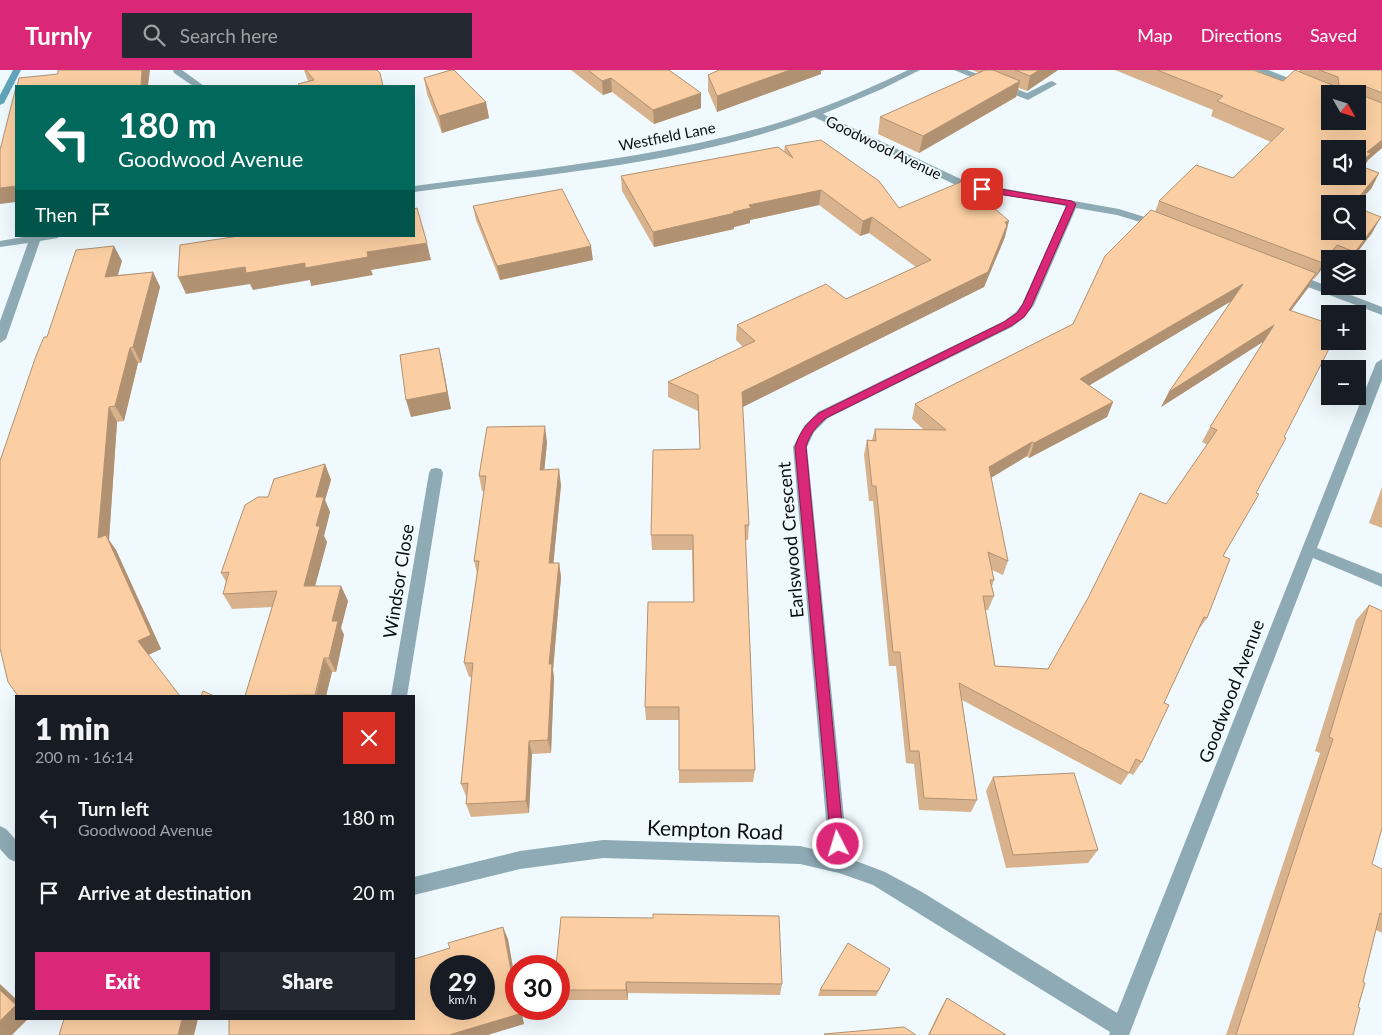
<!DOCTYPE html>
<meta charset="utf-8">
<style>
:root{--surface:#171b24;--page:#242831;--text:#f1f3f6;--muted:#9ea1a6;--accent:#db2777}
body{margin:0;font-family:Lato,sans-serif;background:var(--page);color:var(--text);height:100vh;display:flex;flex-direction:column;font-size:19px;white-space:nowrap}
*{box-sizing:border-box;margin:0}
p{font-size:16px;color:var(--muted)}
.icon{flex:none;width:28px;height:28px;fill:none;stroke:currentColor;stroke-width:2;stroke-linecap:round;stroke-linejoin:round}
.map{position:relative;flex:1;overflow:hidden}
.details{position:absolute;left:15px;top:625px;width:400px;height:325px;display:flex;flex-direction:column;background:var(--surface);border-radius:0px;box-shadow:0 5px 20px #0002}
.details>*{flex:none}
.banner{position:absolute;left:15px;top:15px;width:400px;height:152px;border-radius:0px;box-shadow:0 5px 20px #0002;background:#00695c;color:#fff;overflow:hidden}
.needle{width:32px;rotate:129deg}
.buttons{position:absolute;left:1321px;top:15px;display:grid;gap:10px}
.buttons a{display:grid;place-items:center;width:45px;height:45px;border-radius:0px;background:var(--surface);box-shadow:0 5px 20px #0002;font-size:25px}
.speed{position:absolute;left:430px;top:885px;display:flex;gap:10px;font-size:25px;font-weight:700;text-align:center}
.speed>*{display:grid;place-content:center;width:65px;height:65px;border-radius:50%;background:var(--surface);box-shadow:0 5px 20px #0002;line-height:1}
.speed small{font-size:12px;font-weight:400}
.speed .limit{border:8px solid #d22;background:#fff;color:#111}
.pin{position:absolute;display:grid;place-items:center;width:42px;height:42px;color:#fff;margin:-21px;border-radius:10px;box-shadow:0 2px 8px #0006}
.me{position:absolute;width:55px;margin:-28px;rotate:355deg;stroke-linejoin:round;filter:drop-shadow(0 0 4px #0008)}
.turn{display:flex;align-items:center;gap:18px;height:105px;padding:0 20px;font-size:22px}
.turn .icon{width:65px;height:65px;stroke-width:2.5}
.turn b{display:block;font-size:35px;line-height:42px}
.then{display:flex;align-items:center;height:48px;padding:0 20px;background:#0003;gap:10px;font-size:19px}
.round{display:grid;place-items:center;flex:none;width:52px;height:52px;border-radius:0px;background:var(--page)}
.overview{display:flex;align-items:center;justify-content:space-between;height:85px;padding:0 20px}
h1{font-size:30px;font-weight:800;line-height:38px}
.primary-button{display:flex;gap:10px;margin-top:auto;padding:10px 20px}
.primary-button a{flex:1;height:58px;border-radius:0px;background:var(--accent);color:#fff;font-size:20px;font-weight:800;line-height:58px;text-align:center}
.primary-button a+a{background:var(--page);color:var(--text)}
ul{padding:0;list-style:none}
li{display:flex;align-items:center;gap:15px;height:75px;padding:0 20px}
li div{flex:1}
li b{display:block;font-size:19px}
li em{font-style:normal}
header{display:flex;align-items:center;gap:30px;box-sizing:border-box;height:70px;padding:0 25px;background:var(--accent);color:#fff}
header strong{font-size:24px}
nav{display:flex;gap:28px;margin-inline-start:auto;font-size:18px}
.search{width:350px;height:45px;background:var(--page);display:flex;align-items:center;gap:12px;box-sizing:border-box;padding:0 18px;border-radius:0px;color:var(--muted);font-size:19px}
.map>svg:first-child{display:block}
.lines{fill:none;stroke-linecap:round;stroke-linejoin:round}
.stream{fill:#60a5ba;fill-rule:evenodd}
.minor{fill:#8eaab4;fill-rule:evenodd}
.wall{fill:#d8b28c;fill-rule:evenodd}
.shaded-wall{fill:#b09172}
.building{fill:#fbcfa3;stroke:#b09172;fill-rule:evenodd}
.route{fill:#db2777;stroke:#8e194d}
.labels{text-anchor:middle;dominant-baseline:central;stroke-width:4;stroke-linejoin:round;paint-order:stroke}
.far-street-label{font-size:15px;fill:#090f11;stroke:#f0fafe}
.street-label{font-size:18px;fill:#090f11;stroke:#f0fafe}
.near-street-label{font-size:21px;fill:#090f11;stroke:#f0fafe}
</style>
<header>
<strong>Turnly</strong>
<div class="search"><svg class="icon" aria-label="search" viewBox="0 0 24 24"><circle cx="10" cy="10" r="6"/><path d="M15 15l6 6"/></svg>Search here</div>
<nav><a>Map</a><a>Directions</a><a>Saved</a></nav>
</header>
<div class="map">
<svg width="1382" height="965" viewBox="0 0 1382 965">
<rect width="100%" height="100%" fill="#f0fafe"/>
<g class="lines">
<!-- stream -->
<path class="stream" d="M13 0H21L4 33 0 35V25Z"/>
<!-- minor -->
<g class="minor">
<path d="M173 0H182L204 16H193L174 3Z"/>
<path d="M908 0H920L882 19 823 44 967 112 1119 139 1164 153 1166 155 1160 158 1117 145 1076 138 1034 235 1024 248 1012 257 828 348 814 362 807 377 848 788 885 802 922 822 1117 943 1376 293 1382 289V310L1317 478 1382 504V517L1313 488 1129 965H1109L1110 962 873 815 839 803 800 794 603 788 520 799 414 825V807L520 781 603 770 800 776 829 783 793 377 804 356 818 342 1004 251 1016 242 1022 234 1066 136 960 117 814 47C686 94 547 104 414 122V116C530 100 647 89 760 58 811 44 860 23 908 0Z"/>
<path d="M954 0H967L1027 23 1049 12 1052 11 1057 14 1028 30Z"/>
<path d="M1255 0H1268L1330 24V30Z"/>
<path d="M29 166H59L58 168 40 171 6 269 0 273V251L28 173 0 177V171Z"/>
<path d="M1291 202 1382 237V245L1287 209 1285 206 1287 203Z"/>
<path d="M436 398 441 399 443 403 407 626H391L429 403 431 399Z"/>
<path d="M0 756 6 759 16 770V792L9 789 0 779Z"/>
</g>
</g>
<!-- wall -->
<g class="wall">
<path d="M304 0H377L383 16H299L298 14 308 11Z"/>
<path d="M571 0H669L701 38 654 54 612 22 603 25Z"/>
<path d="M719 0H824L821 1V4L717 42 708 21V5Z"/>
<path d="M972 0H1058L1027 21 1019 18 1016 27 919 83 878 64 880 47 979 3Z"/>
<path d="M1115 0H1253L1283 11 1299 2V0H1382V78L1368 90 1364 97 1379 103 1371 119 1330 134 1372 163 1352 189H1330V192L1328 191 1314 209H1313L1308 218 1291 240 1256 423 1223 486 1207 548 1197 562 1164 633 1142 692 1133 705 1129 703 1121 715 962 630 977 730 971 742 919 740 914 694 906 693 896 596H889L873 431H869L864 385 867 370H872L875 359 924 360 912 349 915 334 1073 254 1155 142 1159 131 1233 108 1271 72 1211 46 1213 40ZM1231 231 1169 322 1161 337 1264 271 1210 357 1202 372 1208 375 1166 434 1048 599 995 596 985 540H988L994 526 992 516 994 510 992 500 1003 505 1008 491 991 408 1027 386 1029 388 1107 347 1113 332 1089 315Z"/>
<path d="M424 8 486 32 489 48 442 63 427 24Z"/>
<path d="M785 76 899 138 1005 167 984 217 742 337 749 455 748 470H745L755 700 753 712 679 713V650H646L645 637 693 532 692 480H652L651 465 700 380 698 341 668 327V312L743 277 736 270 737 255 846 229 916 197 869 163 860 166 819 135 750 150V153L734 157V159L654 177 622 121 621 106 784 82Z"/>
<path d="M473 136 593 190 500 210 476 150Z"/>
<path d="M122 191 117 205 153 202 160 217 141 293H138L124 351 117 352 109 470 116 480 161 579 148 585 18 626 47 267Z"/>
<path d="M547 372 544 400 561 415 553 493H559L561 507 553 600 554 608 551 683 532 684 529 743 471 747 466 734 467 726H466L461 714 472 607H469L464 593 477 503 474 491 484 421H482L479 406Z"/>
<path d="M325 394 331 410 325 430 330 442 324 466 327 472 315 516H341L348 531 341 558 344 565 336 602H332L326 626H245L272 537 232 539 223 524 226 512 221 503 268 427Z"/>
<path d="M1382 417V458L1369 453Z"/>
<path d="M1369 535 1372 794 1382 799V863L1376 860 1363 912 1353 965H1226L1320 683 1315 681 1356 550Z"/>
<path d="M993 707 1098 780 1088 793 1006 798 986 721Z"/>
<path d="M559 896 782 914 780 925 628 923V930H559Z"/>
<path d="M890 899 876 926H818L820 920Z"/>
<path d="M947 928 1006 965H928L941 938Z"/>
</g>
<!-- shaded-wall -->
<g class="shaded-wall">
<path d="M142 0H150L148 16H141Z"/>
<path d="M790 0H824L821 1V4L717 42V26Z"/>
<path d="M1039 0H1058L1027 21 1030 6Z"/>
<path d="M611 8 612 22 603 25 602 11Z"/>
<path d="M1020 11 1016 27 919 83 923 66Z"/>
<path d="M701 23V38L654 54 653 40Z"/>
<path d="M486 32 489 48 442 63 439 46Z"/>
<path d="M1382 70V78L1368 90 1363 99 1358 95 1367 82Z"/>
<path d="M1379 103 1371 119 1357 134H1353Z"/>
<path d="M16 116V132L0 134V118Z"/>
<path d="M821 120 819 135 750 150V153L734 157V159L654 177 653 162 733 142 749 135Z"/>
<path d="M872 147 869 163 860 166 863 151Z"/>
<path d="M1381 147 1372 163 1352 189H1351L1355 182Z"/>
<path d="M1009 151 1005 167 984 217 741 338 742 322 1005 152Z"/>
<path d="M427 173 431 190 371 200 373 205 311 216 310 210 253 220 250 214 186 224 178 207 245 197 367 182Z"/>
<path d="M1337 175 1328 191 1314 209 1323 193Z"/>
<path d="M114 176 122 191 113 222 105 207Z"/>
<path d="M591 176 593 190 500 210 497 196Z"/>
<path d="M153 202 160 217 141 293 133 277Z"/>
<path d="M1316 203 1308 218 1281 254 1289 240Z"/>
<path d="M1243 214 1235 229 1075 324 1080 309Z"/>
<path d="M1274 255 1266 270 1161 337 1169 322Z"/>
<path d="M130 278 138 293 124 351 115 336Z"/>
<path d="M439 278 443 296 451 339 411 347 406 330Z"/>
<path d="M1113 332 1107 347 1029 388 1034 373Z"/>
<path d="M109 337 117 352 109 470 116 480 161 579 148 585 138 571 98 468Z"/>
<path d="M545 356 547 372 543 415 540 400Z"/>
<path d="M1032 372 1027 386 984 412 989 397Z"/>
<path d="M325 394 331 410 325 430 330 442 324 466 327 472 311 531 304 516 316 456V427Z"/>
<path d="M559 399 561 415 552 508 549 493Z"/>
<path d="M559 493 561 507 553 600 554 608 551 683 548 670 549 594Z"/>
<path d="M341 516 348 531 341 558 344 565 336 602 329 588 332 551Z"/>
<path d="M324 588 332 602 326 626H316Z"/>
<path d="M529 671 532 684 529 743 526 731Z"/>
<path d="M503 857 508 869 516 914V928Z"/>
<path d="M626 912 628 923V930L626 920Z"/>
<path d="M0 914 16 929V949H28L12 965H0Z"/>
<path d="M518 939H521L524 954 488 965H449Z"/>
<path d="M182 949H198L194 965H178Z"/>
</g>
<!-- building -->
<g class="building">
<path d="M58 0H142L141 16H17L19 8 58 4Z"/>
<path d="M306 0H377L380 3 383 16H300L298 14 314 10Z"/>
<path d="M451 0H454L486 32 439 46 424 8Z"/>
<path d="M588 0H669L701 23 653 40 611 8 602 11Z"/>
<path d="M719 0H790L717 26 708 5Z"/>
<path d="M985 0H993L1020 11 923 66 880 47Z"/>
<path d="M1015 0H1039L1030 6Z"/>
<path d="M1157 0H1253L1283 11 1295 0 1337 17 1339 15 1338 7 1319 0H1382V23L1367 17 1364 19V26L1382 33V70L1367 82 1371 83 1358 95V79H1330V106H1358V95L1379 103 1353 134H1330V161H1358V138L1381 147 1355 182 1337 175 1323 193 1159 131 1196 95 1233 108 1284 59 1217 31 1223 26ZM1330 24H1358V51H1330Z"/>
<path d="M16 17V116L0 118V80Z"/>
<path d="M821 70 879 111 899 138 963 111 1009 151 1005 152 1007 155 988 202 742 322 749 455H745L755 700H679V637H645L648 532H694L693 465H651L653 380 700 379 698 325 668 312 755 271 737 255 826 214 846 229 931 190 872 147 863 151 821 120 749 135 751 138 733 142 735 143 653 162 621 106 778 77 793 88 785 76Z"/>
<path d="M562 119 591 176 497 196 473 136Z"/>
<path d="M417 138 427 173 367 182 368 187 305 198V193L246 203 245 197 178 207 180 175 239 166H414V139Z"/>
<path d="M1151 140 1316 203 1289 240 1330 254V271H1333L1284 367 1286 368 1256 423 1259 424 1223 486 1230 489 1207 548 1204 547 1164 633 1169 635 1142 692 1136 689 1129 703 959 613 977 730 924 728 919 681H910L900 582H893L876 416H872L867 370 876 371 875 359 946 360 915 334 1073 254 1105 186ZM1243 214 1169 322 1274 255 1210 357 1217 360 1166 434 1140 423 1088 528 1048 599 995 596 983 526H994L990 510H994L988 482 1008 491 989 397 1032 372 1034 373 1113 332 1080 309Z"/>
<path d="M114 176 105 207 153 202 133 277 130 278 115 336 109 337 98 468 106 465 151 565 138 571 180 626H18L8 612 0 578V391L36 286 44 267H47L76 180Z"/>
<path d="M439 278 447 322 406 330 400 285Z"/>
<path d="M545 356 540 400 559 399 549 493H559L549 594H552L548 670 529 671 526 731 466 734 468 713 461 714 473 593H464L479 491H474L486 406H479L487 357Z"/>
<path d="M325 394 316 427H324L316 456H320L304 516H341L332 551H338L329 588H324L315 625 245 626 277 521 223 524 229 502 221 503 245 435 258 427H268L274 409Z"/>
<path d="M1369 535 1382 541V758L1372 794 1382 799V844L1380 843 1363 912 1365 913 1358 937 1360 938 1353 965H1236L1333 669 1329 667Z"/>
<path d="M203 621 214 626H201Z"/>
<path d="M1074 703 1098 780 1013 785 993 707Z"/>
<path d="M653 844 779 846 782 914 626 912V920H559V896H556L561 847 653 848Z"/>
<path d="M503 857 516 928V939H518L519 944 449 965H229V949H414V889L450 878 448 873ZM441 896H484V939H441Z"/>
<path d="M848 873 890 899 878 921 820 920Z"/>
<path d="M0 920 16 935 0 951Z"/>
<path d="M947 928 1006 965H929Z"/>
<path d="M64 949H182L178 965H59Z"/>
<path d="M904 957 916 965H826L824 964Z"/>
</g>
<!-- route -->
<path class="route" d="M982 116 1072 131 1076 134 1031 237 1024 247 1011 256 826 348C816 357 810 363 806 377L844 774 842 778 838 780 833 778 831 774 795 377C800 361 807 353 819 343L1004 252 1017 243 1023 234 1067 135 979 121 978 119Z"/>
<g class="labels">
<!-- far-street labels -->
<g class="far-street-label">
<text transform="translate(667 66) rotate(-11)">Westfield Lane</text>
<text transform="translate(884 77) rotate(26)">Goodwood Avenue</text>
</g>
<!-- street labels -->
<g class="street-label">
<text transform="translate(790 470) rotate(-95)">Earlswood Crescent</text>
<text transform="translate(398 511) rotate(-81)">Windsor Close</text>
<text transform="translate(1231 621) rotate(-69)">Goodwood Avenue</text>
</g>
<!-- near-street labels -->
<g class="near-street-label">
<text transform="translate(715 759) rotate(2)">Kempton Road</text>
</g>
</g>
</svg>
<div class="buttons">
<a><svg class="needle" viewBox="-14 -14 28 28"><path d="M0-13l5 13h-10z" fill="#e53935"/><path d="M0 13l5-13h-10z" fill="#9ea1a6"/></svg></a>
<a><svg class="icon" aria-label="sound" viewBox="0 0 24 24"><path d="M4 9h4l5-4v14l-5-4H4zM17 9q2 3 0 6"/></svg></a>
<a><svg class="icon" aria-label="search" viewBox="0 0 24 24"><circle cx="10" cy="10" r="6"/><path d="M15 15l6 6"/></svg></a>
<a><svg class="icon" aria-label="layers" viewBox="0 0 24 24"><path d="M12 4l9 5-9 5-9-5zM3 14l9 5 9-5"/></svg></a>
<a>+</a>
<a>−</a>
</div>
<div class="speed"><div>29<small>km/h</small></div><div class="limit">30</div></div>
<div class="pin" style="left:982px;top:119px;background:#d93025"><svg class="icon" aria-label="arrive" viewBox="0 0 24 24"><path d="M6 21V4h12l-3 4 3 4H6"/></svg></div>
<svg class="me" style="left:838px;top:774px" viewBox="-20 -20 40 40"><circle r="17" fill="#db2777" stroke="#fff" stroke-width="3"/><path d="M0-11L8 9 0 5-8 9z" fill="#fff"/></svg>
<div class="banner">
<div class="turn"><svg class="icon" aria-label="left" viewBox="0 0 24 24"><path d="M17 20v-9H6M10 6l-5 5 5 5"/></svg><div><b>180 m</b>Goodwood Avenue</div></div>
<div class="then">Then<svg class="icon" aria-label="arrive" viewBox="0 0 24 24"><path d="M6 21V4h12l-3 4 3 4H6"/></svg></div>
</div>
<section class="details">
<div class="overview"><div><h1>1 min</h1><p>200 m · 16:14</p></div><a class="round" style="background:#d93025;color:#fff"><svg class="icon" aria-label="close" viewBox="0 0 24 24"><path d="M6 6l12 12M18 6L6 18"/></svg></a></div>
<ul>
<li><svg class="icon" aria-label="left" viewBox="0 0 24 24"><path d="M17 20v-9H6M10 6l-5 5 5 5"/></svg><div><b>Turn left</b><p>Goodwood Avenue</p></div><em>180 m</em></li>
<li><svg class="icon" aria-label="arrive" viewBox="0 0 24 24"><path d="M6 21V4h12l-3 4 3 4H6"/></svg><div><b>Arrive at destination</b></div><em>20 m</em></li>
</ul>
<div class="primary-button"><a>Exit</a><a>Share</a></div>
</section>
</div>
